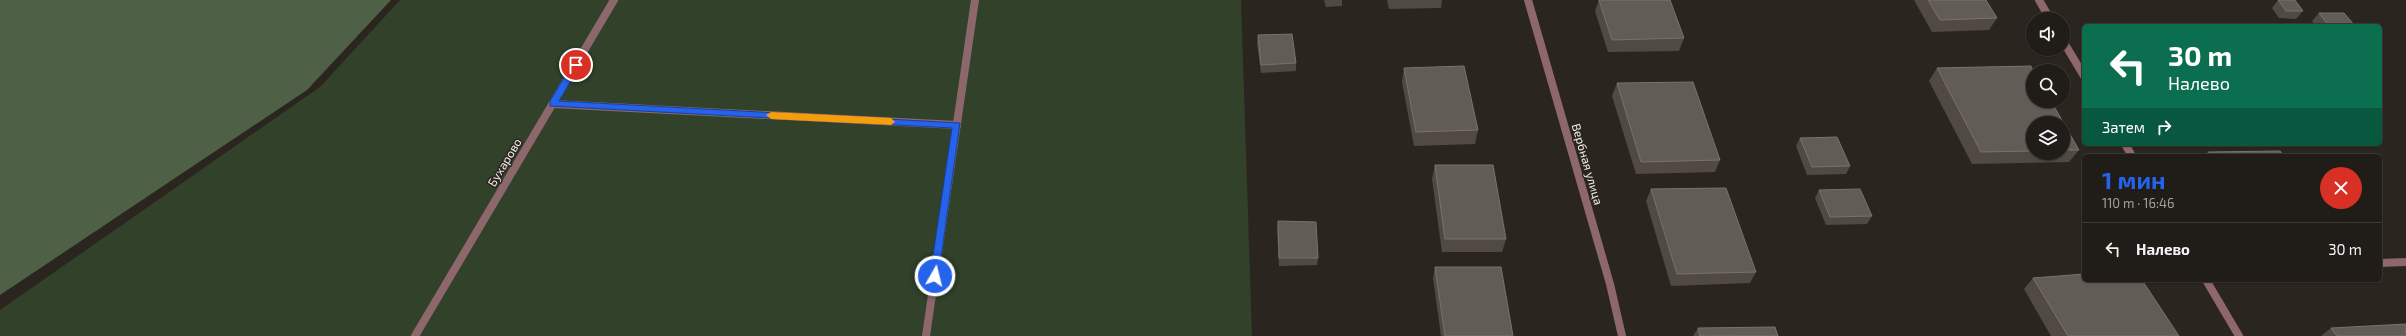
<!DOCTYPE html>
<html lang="ru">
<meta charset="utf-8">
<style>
:root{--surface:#201c17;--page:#2d2924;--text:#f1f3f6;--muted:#a2a1a1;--line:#3d3a36;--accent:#2563eb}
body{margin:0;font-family:"Exo 2",sans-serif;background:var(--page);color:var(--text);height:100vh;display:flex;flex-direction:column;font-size:15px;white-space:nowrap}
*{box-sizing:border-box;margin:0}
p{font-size:13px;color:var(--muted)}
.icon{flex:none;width:22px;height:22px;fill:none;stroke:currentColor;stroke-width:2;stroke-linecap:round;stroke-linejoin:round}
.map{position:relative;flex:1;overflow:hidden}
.side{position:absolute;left:2082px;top:154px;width:300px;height:128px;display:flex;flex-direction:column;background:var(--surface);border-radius:6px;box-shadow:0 1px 3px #0004,0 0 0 1px var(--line)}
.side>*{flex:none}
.hud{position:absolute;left:2082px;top:24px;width:300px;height:122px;border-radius:6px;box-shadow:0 1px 3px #0004,0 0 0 1px var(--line);background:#0b6e4f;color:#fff;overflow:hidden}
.buttons{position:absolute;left:2026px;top:12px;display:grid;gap:8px}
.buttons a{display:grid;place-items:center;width:44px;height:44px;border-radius:50%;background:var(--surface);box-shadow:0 1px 3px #0004,0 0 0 1px var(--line);font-size:20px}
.pin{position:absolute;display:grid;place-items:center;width:34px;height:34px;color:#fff;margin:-17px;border:2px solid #fff;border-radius:50%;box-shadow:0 1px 4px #0007}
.me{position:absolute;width:44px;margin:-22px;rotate:8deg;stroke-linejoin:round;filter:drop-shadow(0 0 3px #0008)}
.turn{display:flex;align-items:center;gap:14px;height:84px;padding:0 20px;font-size:18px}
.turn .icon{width:52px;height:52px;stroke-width:2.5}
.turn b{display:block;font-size:28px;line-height:34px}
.then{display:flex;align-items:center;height:38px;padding:0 20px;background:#0003;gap:8px;font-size:15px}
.round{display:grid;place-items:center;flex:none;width:42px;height:42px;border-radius:21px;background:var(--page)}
.summary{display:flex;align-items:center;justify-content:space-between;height:68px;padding:0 20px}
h1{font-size:24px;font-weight:700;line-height:30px;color:var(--accent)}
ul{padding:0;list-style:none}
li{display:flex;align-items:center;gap:12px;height:52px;padding:0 20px;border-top:1px solid var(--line)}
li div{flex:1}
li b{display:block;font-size:15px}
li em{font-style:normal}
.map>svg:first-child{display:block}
.green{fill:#31412a}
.forest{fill:#4e6146}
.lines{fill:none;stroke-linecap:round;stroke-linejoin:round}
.street{stroke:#8d676c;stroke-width:8}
.wall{fill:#514a44;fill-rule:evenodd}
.building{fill:#625c56;stroke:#79726d}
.route{fill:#2563eb;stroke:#184099}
.slow{fill:#f59e0b}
.labels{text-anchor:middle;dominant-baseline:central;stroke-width:3;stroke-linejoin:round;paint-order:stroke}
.street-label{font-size:12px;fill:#f1ede9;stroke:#2b251f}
</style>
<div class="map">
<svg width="2406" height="336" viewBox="0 0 2406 336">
<rect width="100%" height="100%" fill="#2b251f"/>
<!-- green -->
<path class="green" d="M400 0H1241L1252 336H0V310L320 87Z"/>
<!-- forest -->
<path class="forest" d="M0 0H391L307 90 0 295Z"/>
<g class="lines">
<!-- street -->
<g class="street">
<path d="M1528 0 1610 284 1622 336"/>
<path d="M2039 0 2050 19"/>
<path d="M2063 41 2084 76"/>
<path d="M553 104 957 125"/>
<path d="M2125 144 2132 156"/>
<path d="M2380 263 2406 262"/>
<path d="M2206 280 2239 336"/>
<path d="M415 336 614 0"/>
<path d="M926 336 975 0"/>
</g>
</g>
<!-- wall -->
<g class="wall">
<path d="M1324 0H1342V6L1326 7Z"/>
<path d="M1387 0H1442L1441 8 1389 9Z"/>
<path d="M1599 0H1670L1684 38 1679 51 1608 52 1595 11Z"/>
<path d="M1914 0H1986L1997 18 1989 30 1932 32Z"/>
<path d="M2278 0 2303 11 2296 19 2279 18 2272 8Z"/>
<path d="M2319 13 2355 26H2316L2312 21Z"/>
<path d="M1258 35 1296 63V71L1261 73 1257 43Z"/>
<path d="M2031 66 2033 71V101H2051L2079 150 2069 162 1972 164 1929 81 1937 68ZM2033 123H2063V153H2033Z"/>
<path d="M1404 68 1478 130 1475 144 1414 146 1402 82Z"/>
<path d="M1617 83 1720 160 1715 172 1636 174 1612 96Z"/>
<path d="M1800 138 1850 166 1846 174 1807 175 1796 146Z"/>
<path d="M2208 152 2284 156H2204Z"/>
<path d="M1435 165 1506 239 1502 252H1442L1432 179Z"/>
<path d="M1651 189 1756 272 1750 283 1671 286 1646 201Z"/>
<path d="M1819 190 1872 216 1867 224 1826 225 1815 198Z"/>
<path d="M1278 221 1318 258 1317 265 1279 266 1277 229Z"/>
<path d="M1435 267 1513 336H1441L1433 278Z"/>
<path d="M2033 278 2179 336H2051L2024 289Z"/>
<path d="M1698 328 1778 336H1693Z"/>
<path d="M2331 328 2406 336H2321Z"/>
</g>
<!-- building -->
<g class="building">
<path d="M1599 0H1670L1684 38 1612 40Z"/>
<path d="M1928 0H1986L1997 18 1940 20Z"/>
<path d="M2278 0H2295L2303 11H2286Z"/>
<path d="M2319 13H2344L2355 26H2329Z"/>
<path d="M1292 34 1296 63 1261 65 1258 35Z"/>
<path d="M1464 66 1478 130 1416 132 1404 68Z"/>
<path d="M2031 66 2033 71V101H2051L2079 150H2063V123H2033V151L1981 152 1937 68Z"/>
<path d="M1693 82 1720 160 1641 162 1617 83Z"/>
<path d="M1837 137 1850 166 1812 167 1800 138Z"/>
<path d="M2280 151 2284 156H2211L2208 152Z"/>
<path d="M1435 165H1493L1506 239H1445Z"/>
<path d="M1726 188 1756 272 1677 274 1651 189Z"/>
<path d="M1860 189 1872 216 1830 217 1819 190Z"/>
<path d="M1278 221 1316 222 1318 258H1279Z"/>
<path d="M1435 267H1501L1513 336H1445Z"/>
<path d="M2084 274V280H2142L2179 336H2068L2033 278Z"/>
<path d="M2406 324V336H2337L2331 328Z"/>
<path d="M1775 327 1778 336H1700L1698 328Z"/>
</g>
<!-- route -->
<path class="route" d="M576 62 580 65 559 101 960 123 938 279 935 280 930 276 952 128 550 106V101L573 63Z"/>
<!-- slow -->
<path class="slow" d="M771 112 891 118 895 122 891 125 771 119 766 115Z"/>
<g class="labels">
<!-- street labels -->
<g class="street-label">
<text transform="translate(504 162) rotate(-59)">Бухарово</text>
<text transform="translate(1588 164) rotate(74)">Вербная улица</text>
</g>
</g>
</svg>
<div class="buttons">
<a><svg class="icon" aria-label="sound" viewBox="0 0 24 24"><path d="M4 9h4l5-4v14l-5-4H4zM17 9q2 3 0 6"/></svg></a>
<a><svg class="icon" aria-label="search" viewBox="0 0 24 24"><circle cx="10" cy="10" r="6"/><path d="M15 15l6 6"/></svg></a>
<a><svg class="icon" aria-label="layers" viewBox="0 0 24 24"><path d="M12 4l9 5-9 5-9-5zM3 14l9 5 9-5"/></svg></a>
</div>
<div class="pin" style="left:576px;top:65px;background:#d93025"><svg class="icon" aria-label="arrive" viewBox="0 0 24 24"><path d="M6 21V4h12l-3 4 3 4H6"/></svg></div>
<svg class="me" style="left:935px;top:276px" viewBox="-20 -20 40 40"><circle r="17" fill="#2563eb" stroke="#fff" stroke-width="3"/><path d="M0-11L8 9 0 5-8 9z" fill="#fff"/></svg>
<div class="hud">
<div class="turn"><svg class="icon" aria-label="left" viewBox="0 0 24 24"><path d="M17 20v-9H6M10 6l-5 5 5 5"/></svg><div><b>30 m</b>Налево</div></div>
<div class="then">Затем<svg class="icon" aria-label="right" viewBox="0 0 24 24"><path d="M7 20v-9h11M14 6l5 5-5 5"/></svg></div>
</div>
<section class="side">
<div class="summary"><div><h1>1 мин</h1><p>110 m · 16:46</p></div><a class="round" style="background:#d93025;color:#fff"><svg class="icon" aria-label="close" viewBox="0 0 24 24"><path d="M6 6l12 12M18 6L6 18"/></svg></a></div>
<ul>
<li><svg class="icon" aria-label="left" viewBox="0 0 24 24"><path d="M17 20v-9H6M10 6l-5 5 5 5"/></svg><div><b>Налево</b></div><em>30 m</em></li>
</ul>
</section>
</div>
